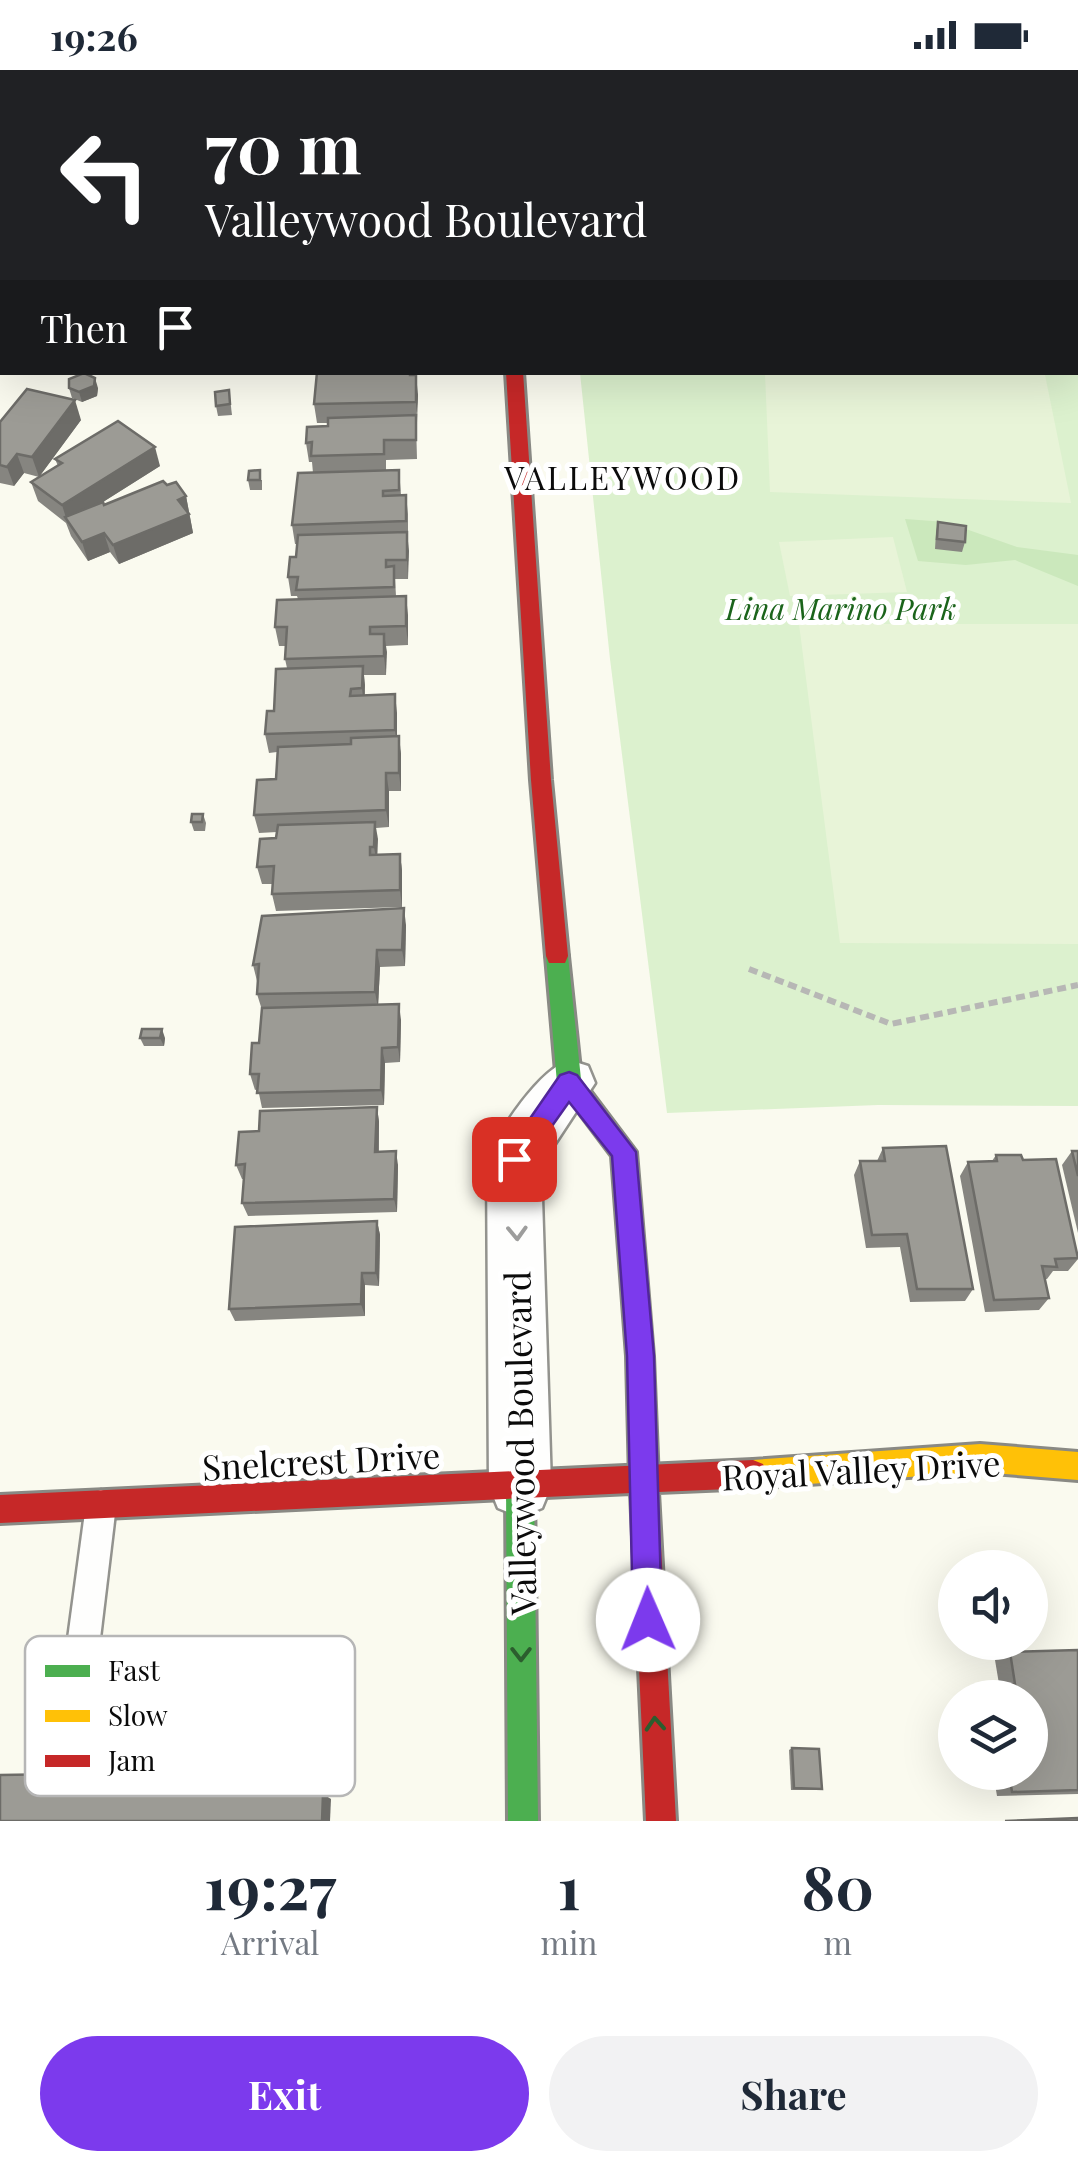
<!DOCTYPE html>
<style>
:root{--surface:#fff;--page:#f2f2f3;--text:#1f2937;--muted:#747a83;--accent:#7c3aed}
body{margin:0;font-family:"Playfair Display",serif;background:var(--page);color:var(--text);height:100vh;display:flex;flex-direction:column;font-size:38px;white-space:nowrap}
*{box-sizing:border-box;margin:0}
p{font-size:32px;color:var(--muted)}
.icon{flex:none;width:55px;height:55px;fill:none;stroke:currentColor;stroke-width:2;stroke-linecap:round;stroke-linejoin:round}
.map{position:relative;height:1751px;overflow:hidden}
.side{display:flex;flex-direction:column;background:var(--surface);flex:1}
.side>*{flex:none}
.guide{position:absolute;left:0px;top:0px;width:1080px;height:305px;box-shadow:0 10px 40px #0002;background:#202124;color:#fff;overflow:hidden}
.buttons{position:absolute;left:938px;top:1480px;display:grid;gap:20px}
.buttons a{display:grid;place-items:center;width:110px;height:110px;border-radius:50%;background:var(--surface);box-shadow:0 10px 40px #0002;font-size:50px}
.pin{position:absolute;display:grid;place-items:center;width:85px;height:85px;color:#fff;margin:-42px;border-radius:20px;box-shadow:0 5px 15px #0006}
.me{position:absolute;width:110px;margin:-55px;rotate:359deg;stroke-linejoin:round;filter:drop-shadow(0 0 8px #0008)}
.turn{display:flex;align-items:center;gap:35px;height:210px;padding:0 40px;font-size:45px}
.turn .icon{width:130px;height:130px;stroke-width:2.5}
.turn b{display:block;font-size:70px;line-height:85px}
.then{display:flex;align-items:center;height:95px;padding:0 40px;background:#0003;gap:20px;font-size:38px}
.eta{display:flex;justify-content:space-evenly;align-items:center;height:170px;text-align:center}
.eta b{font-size:60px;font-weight:700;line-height:70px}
.button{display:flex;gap:20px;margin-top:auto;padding:20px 40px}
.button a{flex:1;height:115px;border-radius:60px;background:var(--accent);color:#fff;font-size:40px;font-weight:700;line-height:115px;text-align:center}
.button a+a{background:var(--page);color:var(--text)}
.status{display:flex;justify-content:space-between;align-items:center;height:70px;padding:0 50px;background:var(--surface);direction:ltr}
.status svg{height:28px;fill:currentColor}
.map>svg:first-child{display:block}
.green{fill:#dcf1ce}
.forest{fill:#cbe8bc}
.pitch{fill:#e8f4d8}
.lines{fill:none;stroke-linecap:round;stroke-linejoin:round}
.lane-casing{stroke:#93938e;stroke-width:5}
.street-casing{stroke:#93938e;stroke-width:5}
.fast-casing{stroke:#898984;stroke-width:6}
.slow-casing{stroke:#898984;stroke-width:6}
.jam-casing{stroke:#898984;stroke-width:6}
.path{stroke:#b7b7b5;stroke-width:6;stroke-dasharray:9 5;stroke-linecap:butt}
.lane{fill:#fefefd;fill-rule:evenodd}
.street{fill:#fefefd;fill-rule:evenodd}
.fast{fill:#4caf50;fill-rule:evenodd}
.slow{fill:#ffc107;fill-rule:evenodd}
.jam{fill:#c62828;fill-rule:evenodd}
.wall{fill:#868580}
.shaded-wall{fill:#6d6c68}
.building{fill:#9c9b95;stroke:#6d6c68;stroke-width:2.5}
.oneway{stroke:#9d9d9c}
.oneway2{stroke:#2c5d2e}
.route{fill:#7c3aed;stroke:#51269a;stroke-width:2.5}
.labels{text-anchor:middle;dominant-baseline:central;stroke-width:10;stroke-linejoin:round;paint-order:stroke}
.park-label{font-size:30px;font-style:italic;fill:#1b641b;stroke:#fff}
.neighbourhood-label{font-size:32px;letter-spacing:2.5px;fill:#0b0b0b;stroke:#fff}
.near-street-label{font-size:35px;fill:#0b0b0b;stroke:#fff}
.key{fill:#fff;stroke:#b6b6b6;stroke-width:2.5}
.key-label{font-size:28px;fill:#0b0b0b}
</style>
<div class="status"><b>19:26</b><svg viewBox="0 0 49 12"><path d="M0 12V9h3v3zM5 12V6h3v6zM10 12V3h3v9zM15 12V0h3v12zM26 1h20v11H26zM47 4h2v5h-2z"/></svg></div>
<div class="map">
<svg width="1078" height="1751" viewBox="0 0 1078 1751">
<rect width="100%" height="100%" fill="#fafaef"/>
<!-- green -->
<path class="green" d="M1078 155V1036L878 1035 667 1043 610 589 580 303 1078 302Z"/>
<!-- forest -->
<path class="forest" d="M905 449 946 452 1017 477 1078 485V516L1015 490 966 495 918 491Z"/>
<!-- pitch -->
<g class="pitch">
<path d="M971 302 1045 305 1071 433 770 422 765 303Z"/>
<path d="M893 467 907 522 790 526 779 472Z"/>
<path d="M799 554H1078V874L840 873Z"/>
</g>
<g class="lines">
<!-- lane casing -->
<g class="lane-casing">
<path id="lane" d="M101 1420 112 1424 116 1435 83 1710 78 1722 66 1727 54 1722 49 1710 86 1435 90 1424Z"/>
</g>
<!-- street casing -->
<g class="street-casing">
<g id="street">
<path d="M1008 0H1044L1046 2H1010Z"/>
<path d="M569 990 588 996 595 1013 541 1095 551 1416 542 1438 520 1447 498 1438 489 1416 487 1089C501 1058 538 1001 569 990Z"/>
</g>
</g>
<!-- fast casing -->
<g class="fast-casing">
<g id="fast">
<path d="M557 876 565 879 568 886 581 1009 636 1082 653 1286 658 1411 654 1421 644 1425 634 1421 630 1411 627 1286 612 1086 557 1013 546 886 549 879Z"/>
<path d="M520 1402 530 1406 534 1416 538 1751H508L506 1416 510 1406Z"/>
</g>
</g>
<!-- slow casing -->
<g class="slow-casing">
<path id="slow" d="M980 1374 1078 1382V1410L980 1402 753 1418 743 1414 739 1404 743 1394 753 1390Z"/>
</g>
<!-- jam casing -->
<g class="jam-casing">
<g id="jam">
<path d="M506 302H523L551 710 568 886 565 893H549L546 886 531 710Z"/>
<path d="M753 1390 763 1394 767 1404 763 1414 753 1418 658 1422 676 1751H646L631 1423 0 1453V1425Z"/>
</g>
</g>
<!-- path -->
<path class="path" d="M749 899 891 954 1078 915"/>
<!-- lane -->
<use href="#lane" class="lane"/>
<!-- street -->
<use href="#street" class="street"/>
<!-- fast -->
<use href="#fast" class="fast"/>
<!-- slow -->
<use href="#slow" class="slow"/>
<!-- jam -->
<use href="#jam" class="jam"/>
</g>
<!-- wall -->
<g class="wall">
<path d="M230 0H285L286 2H234Z"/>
<path d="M461 0H578V2H458Z"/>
<path d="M785 0H899L970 2H809L810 0 806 2H791Z"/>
<path d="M410 305 418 325 416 352 417 389 386 390V401L399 400 401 425H406L408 444V509H395L396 526H406L408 575 386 576V605H364L365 625 397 643V666L401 684V721H389V757L376 758 377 785 400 784 402 801V837L276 841 272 824 273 814H262L257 797 276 768 277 762 259 763 254 745 276 709 277 682 269 683 265 664 287 598 285 589 286 576H279L275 557 298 529 297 526H291L288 507 296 487 297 474H295L292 455 313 403 312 392H309L306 373 328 356V353H317L314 334Z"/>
<path d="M69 318H98L97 326 82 332 72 328Z"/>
<path d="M229 320 232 345 218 346 216 336Z"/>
<path d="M81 350 39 407 24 403 14 416 0 413V352Z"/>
<path d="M55 389 160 396 103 432 104 435 167 415 186 426 193 463 119 494 110 482 88 491 71 466 66 453 38 431 31 412 58 396Z"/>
<path d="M248 410H262V420H250Z"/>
<path d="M938 452 965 472 962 482 935 479 936 462Z"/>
<path d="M203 744 206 753 205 761H194L191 752Z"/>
<path d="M406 855 405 896 380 897 378 935 401 950 400 992 385 993 384 1035 262 1038 258 1019 255 1020 250 1004 259 973 262 940 257 924V911L253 895Z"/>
<path d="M140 968H165L164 976H144Z"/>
<path d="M377 1037 379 1052V1082L398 1095 397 1142 248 1146 242 1133 244 1109H242L236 1095 259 1061Z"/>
<path d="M883 1078 973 1219 965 1231 910 1232 900 1177 866 1178 854 1105 860 1091H877Z"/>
<path d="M1072 1081H1078V1163L1062 1095Z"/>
<path d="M996 1085 1023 1090 1078 1189 1068 1201H1053L1047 1209H1045L1049 1228 1039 1240 985 1242 960 1106 968 1092 992 1091Z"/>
<path d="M377 1151 380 1165 379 1216 365 1215V1246L235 1251 229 1239Z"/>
<path d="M1078 1580V1724L997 1726 993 1702H1030V1628H977L976 1622 990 1615 999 1614 995 1590 1010 1582Z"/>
<path d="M792 1678 822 1719 819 1720H791L789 1680Z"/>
</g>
<!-- shaded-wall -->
<g class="shaded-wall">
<path d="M11 0H55L49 2H3Z"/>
<path d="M261 0H285L286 2H262Z"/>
<path d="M879 0H899V2H875Z"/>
<rect x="0" y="254" width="2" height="21"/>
<path d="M416 305 418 325 417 352 416 332Z"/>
<path d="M95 308 98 318 97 326 82 332 79 322Z"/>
<path d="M75 330 81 350 39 407 32 387Z"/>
<path d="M155 377 160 396 68 454 62 435Z"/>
<path d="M17 384 24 403 14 416 7 397Z"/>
<path d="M186 426 193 463 119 494 113 475 178 430Z"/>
<path d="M407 462 409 481 408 509 407 490Z"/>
<path d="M104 463 110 482 88 491 82 472Z"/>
<path d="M406 526 408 545V575L406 556Z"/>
<path d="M384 564 387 582 386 605 384 586Z"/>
<path d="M363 596 365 615 364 637 362 618Z"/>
<path d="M395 624 397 643V678L395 660Z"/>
<path d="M399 666 401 684V721L399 703Z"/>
<path d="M386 703 389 721V757L386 740Z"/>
<path d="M375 752 378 769 377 795 374 777Z"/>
<path d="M400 784 402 801V837L400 820Z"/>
<path d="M404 838 406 855 405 896 402 880Z"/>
<path d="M377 880 380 897 378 938 375 922Z"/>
<path d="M399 934 401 950 400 992 398 977Z"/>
<path d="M162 959 165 968 164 976 160 968Z"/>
<path d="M382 978 385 993 384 1035 381 1020Z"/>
<path d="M377 1037 379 1052 378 1096 375 1082Z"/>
<path d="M396 1081 398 1095 397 1142 394 1129Z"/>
<path d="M377 1151 380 1165 379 1216 376 1203Z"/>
<path d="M362 1203 365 1215V1246L361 1234Z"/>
<path d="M183 1695 197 1702 193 1730 179 1725Z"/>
<path d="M323 1724 331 1729 330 1751H322Z"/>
</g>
<!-- building -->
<g class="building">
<path d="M160 0H222L225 2H164Z"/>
<path d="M461 0H531L538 2H458Z"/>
<path d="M605 0H621L624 1 602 2Z"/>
<path d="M830 0H879L875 2H835Z"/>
<path d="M900 0H965L970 2H896Z"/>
<path d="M0 37H2V88L0 85Z"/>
<path d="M0 202 2 204V254H0Z"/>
<path d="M317 302H410V305H416V332L314 334Z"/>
<path d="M84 303 95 308 94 316 79 322 69 318V309Z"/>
<path d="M27 319 75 330 32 387 17 384 7 397 0 395V352Z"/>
<path d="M229 320 230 334 216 336 215 322Z"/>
<path d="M416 345V370H384V384L311 386 312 372 306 373 307 357 328 356V348Z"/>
<path d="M118 351 155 377 62 435 31 412 62 393 55 389Z"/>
<path d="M260 400V410H248L249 401Z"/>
<path d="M399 400V420L383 421V426L406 425V451L292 455 298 403Z"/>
<path d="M163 411 167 415 176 412 186 426 178 430 189 444 113 475 104 463 82 472 65 447 103 432 104 435Z"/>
<path d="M938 452 966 456 965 472 937 469Z"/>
<path d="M407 462V490H386V497L394 496V517L296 520 298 507H288L290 487H296L298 465Z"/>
<path d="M406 526V556L370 557V564H384V586L285 589 287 557H275L277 530Z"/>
<path d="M363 596 362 618 351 619 350 626 395 624V660L265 664 267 641H274L276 599Z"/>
<path d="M399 666V703H386V740L254 745 257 710 276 709 278 677 351 674V668Z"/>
<path d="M192 744H203L202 752H191Z"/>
<path d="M375 752 374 777H370V785L400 784V820L272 824 274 796 257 797 260 769 276 768 278 755Z"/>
<path d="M404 838 402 880H377L375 922 257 924 259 894 253 895 262 846Z"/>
<path d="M399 934 398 977 382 978 381 1020 257 1023 259 1004H250L252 973H259L262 938Z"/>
<path d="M142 959H162L160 968H140Z"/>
<path d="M377 1037 375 1082 396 1081 394 1129 242 1133 245 1094 236 1095 239 1062 259 1061 260 1041Z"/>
<path d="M946 1076 973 1219H917L907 1164 872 1165 860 1091H885L883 1078Z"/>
<path d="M1072 1081H1078V1106Z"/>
<path d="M996 1085H1021L1023 1090 1056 1089 1078 1188 1055 1189 1057 1197 1042 1196 1049 1228 994 1230 968 1092 997 1091Z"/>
<path d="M377 1151 376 1203H362L361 1234 229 1239 235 1157Z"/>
<path d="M1078 1580V1720L1012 1722 1009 1702H1030V1628H992L990 1615 1015 1614 1010 1582Z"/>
<path d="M792 1678 819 1679 822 1719 794 1718Z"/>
<path d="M183 1695 179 1725 323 1724 322 1751H0V1705L128 1703 129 1696Z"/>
<path d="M1078 1748V1751H1005Z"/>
</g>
<!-- one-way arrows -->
<defs><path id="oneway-chevron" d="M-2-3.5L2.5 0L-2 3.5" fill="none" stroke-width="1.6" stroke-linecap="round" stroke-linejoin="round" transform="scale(2.5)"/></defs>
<use class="oneway" href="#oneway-chevron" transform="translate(517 1163) rotate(88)"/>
<g class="oneway2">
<use href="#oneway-chevron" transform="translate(521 1584) rotate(90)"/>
<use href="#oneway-chevron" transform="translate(655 1654) rotate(-94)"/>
</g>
<!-- route -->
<path class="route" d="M569 1002 577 1005 636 1082 654 1286 662 1550 658 1560 648 1565 637 1560 633 1550 627 1286 612 1086 569 1032 523 1097 514 1101 505 1097 502 1089 560 1005Z"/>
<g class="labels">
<!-- park labels -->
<g class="park-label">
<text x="841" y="538">Lina Marino Park</text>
</g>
<!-- neighbourhood labels -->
<g class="neighbourhood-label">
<text x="623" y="406">VALLEYWOOD</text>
</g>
<!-- near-street labels -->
<g class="near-street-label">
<text transform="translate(519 1373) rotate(-91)">Valleywood Boulevard</text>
<text transform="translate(321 1390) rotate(-3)">Snelcrest Drive</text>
<text transform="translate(861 1399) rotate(-3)">Royal Valley Drive</text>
</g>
</g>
<!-- legend -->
<rect x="25" y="1566" width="330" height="160" rx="15" class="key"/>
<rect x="45" y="1595" width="45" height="12" fill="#4caf50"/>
<rect x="45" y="1640" width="45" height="12" fill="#ffc107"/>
<rect x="45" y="1685" width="45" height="12" fill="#c62828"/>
<g class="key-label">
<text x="108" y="1611">Fast</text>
<text x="108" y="1656">Slow</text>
<text x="108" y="1701">Jam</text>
</g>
</svg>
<div class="buttons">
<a><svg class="icon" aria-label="sound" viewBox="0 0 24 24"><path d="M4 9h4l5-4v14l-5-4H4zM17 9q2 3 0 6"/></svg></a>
<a><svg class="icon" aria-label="layers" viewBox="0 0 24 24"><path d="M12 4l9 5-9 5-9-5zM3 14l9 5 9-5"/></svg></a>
</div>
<div class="pin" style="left:514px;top:1089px;background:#d93025"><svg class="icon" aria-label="arrive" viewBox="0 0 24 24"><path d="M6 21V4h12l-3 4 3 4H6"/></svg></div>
<svg class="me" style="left:648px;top:1550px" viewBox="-20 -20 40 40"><circle r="19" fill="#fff"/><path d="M0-13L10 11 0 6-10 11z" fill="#7c3aed"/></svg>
<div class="guide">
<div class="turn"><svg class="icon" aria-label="left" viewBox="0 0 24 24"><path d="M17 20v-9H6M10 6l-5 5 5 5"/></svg><div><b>70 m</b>Valleywood Boulevard</div></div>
<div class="then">Then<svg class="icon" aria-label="arrive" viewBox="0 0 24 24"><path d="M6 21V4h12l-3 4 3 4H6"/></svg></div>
</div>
</div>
<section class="side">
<div class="eta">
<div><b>19:27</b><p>Arrival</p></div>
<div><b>1</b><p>min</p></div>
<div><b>80</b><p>m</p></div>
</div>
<div class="button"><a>Exit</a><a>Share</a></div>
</section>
